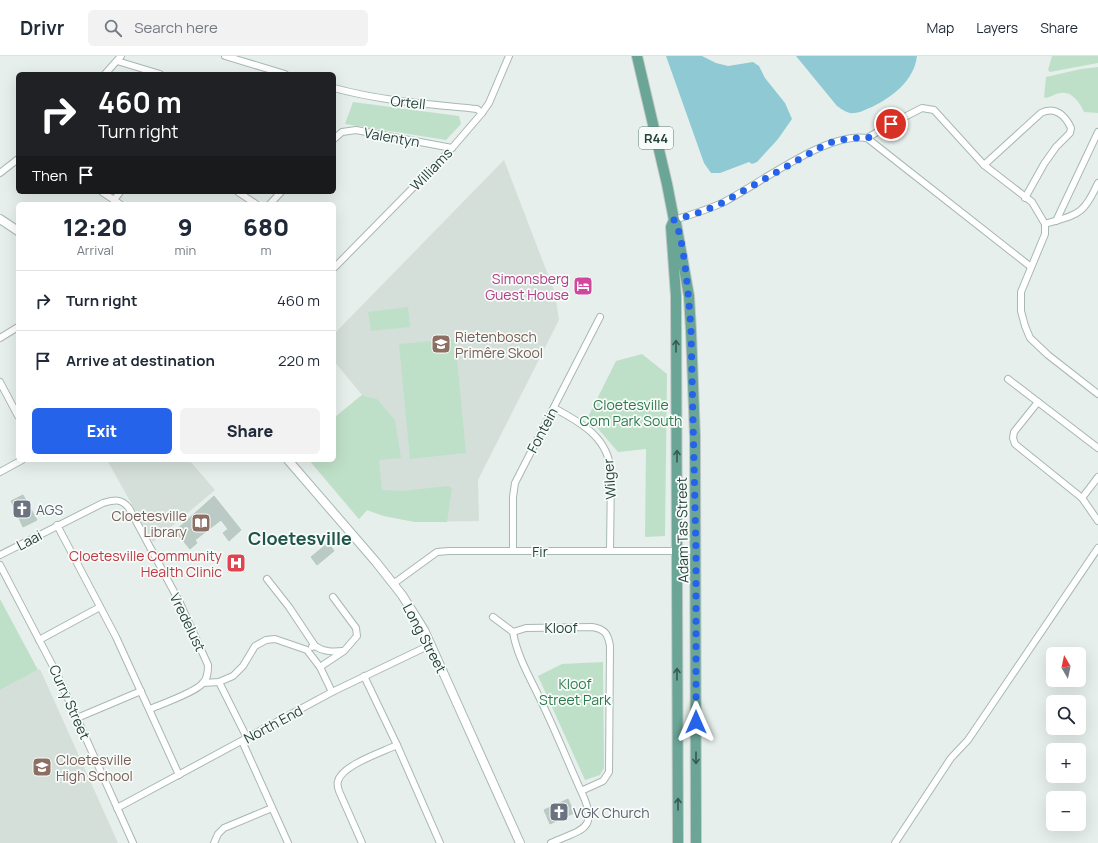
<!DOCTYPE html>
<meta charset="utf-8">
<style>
:root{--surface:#fff;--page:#f2f2f3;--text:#1f2937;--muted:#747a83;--line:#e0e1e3;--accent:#2563eb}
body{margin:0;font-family:Manrope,sans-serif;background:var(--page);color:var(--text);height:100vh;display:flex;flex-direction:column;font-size:15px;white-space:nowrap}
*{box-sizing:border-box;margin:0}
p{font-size:13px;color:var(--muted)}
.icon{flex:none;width:22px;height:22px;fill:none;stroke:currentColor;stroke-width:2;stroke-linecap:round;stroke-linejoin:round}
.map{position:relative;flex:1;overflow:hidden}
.side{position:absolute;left:16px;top:146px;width:320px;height:260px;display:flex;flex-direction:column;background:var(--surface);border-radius:6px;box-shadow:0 4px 16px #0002}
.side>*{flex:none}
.hud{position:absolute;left:16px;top:16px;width:320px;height:122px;border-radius:6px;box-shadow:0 4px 16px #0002;background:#202124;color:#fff;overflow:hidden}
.needle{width:26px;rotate:351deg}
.buttons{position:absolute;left:1046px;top:591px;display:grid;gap:8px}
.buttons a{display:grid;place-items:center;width:40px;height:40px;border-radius:6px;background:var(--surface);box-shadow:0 4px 16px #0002;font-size:20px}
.pin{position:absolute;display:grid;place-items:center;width:34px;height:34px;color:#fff;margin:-17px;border:2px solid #fff;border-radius:50%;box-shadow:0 1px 4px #0007}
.me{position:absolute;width:44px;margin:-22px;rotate:0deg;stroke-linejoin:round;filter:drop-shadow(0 0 3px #0008)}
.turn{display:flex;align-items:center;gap:14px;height:84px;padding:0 16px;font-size:18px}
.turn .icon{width:52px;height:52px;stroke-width:2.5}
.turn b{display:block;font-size:28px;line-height:34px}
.then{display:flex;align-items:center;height:38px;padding:0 16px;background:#0003;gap:8px;font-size:15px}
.eta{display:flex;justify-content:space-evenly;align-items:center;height:68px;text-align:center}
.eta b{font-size:24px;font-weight:800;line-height:28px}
.primary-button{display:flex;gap:8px;margin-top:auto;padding:8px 16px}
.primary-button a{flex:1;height:46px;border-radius:6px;background:var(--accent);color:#fff;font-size:16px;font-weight:800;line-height:46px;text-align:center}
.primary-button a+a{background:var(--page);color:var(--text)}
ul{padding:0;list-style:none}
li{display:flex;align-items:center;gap:12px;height:60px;padding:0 16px;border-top:1px solid var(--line)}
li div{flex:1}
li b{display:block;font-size:15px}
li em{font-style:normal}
header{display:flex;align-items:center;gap:24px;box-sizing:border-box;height:56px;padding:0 20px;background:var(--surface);border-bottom:1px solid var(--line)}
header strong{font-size:19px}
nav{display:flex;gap:22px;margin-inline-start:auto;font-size:14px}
.search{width:280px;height:36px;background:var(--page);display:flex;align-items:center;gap:10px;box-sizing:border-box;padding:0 14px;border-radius:6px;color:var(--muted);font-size:15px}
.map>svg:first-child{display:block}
.built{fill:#d4dfda}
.green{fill:#bfe0c8}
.water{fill:#8ec9d4}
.building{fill:#bbcac4;stroke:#b8c9c2}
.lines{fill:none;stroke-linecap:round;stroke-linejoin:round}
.minor-casing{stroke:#a8b8b2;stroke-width:8}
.tertiary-casing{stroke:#a8b8b2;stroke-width:10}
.primary-casing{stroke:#c2cac8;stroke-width:12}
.minor{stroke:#fff;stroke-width:6}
.tertiary{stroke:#fff;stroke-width:8}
.primary{stroke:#6aa596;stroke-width:10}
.oneway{stroke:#365b51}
.route{stroke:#2563eb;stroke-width:7;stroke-dasharray:0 12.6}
.labels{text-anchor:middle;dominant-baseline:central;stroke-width:3.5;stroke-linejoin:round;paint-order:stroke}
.shield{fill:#f7fbf9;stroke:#637a73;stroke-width:1}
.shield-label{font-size:13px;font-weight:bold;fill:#24423a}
.street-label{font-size:14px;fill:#24423a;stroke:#f7fbf9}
.hotel-label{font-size:14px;fill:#b23c85;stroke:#f7fbf9;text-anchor:end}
.education-label{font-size:14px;fill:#785e54;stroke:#f7fbf9;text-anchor:start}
.park-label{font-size:14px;fill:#2d7a4b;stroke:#f7fbf9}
.worship-label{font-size:14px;fill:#5b616d;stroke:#f7fbf9;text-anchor:start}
.health-label{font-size:14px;fill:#be3a42;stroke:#f7fbf9;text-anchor:end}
.district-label{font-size:18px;font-weight:bold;fill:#1f5548;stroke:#f7fbf9}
</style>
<header>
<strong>Drivr</strong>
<div class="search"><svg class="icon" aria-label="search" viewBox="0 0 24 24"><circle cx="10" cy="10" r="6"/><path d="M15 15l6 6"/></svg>Search here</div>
<nav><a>Map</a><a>Layers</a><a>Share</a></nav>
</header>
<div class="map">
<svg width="1098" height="787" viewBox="0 0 1098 787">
<rect width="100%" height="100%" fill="#e6efeb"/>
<!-- built -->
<g class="built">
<path d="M504 104 555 237 559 264 478 424 479 465 415 466 384 460 367 454 359 463 309 404H334V362L362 339 334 305V278Z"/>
<path d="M107 404H189L215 434 153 486Z"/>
<path d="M40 613 118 787H0V634Z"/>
</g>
<!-- green -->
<g class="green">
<path d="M1052 0H1098V7L1050 16 1048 14Z"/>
<path d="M1098 11V57L1084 56C1080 47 1072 35 1061 37 1056 37 1051 41 1046 42L1044 41 1046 21 1081 13Z"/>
<path d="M353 46 459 60 461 68 446 84 345 68Z"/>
<path d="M408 251 410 271 371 275 368 256Z"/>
<path d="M455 283 466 397 410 403 399 288Z"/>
<path d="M642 298 667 318 665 480 645 481 646 393 618 396 588 361 616 305Z"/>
<path d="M362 339 367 341 377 343 395 364 401 402 379 404 382 434 401 435 448 430 452 432 447 466H415L384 460 367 454 359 463 309 404H334V362Z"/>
<path d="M0 543 38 614 0 634Z"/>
<path d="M603 606 604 712 600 719 585 724 538 620 562 608Z"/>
</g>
<!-- water -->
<g class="water">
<path d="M666 0H702L716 7 728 10 753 6 759 10 765 22 785 47 792 63 778 83 757 106 752 108 749 106 720 117H711L704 107Z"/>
<path d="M796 0H917C914 25 892 41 872 51 866 53 860 57 854 57 848 58 843 54 837 50Z"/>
</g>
<!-- building -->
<g class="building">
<path d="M23 439 37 464 23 471 11 445Z"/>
<path d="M214 440 241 474 229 485 223 477 228 473 221 464 195 484 197 487 190 493 175 475Z"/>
<path d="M328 487 334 495 317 509 311 501Z"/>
<path d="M568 743 574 757 550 768 544 754Z"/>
</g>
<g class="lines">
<!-- minor casing -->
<g class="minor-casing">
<g id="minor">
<path d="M225 0 285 18"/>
<path d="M117 5 160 18"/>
<path d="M105 18 121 0"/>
<path d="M334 32C381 45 429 48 477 53L482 57"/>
<path d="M867 82 891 68 922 52 934 54 984 109 1032 146 1045 168V178L1021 236V255L1025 270 1030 282 1048 299 1098 338"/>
<path d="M334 83 342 76 356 74 452 92"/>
<path d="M984 109 1041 57C1055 50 1065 59 1071 72L1070 77 1056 91 1044 108 1025 142"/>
<path d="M0 117 18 103"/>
<path d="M102 136 120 148"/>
<path d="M238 136 256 148"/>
<path d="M114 144 120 136"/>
<path d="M270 148 281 136"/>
<path d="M674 164C690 159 707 154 722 147 760 128 825 76 867 82L1031 211"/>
<path d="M1056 165 1098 76"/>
<path d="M1045 168C1078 158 1083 160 1098 127"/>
<path d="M334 212 452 92 482 57 489 47 509 0"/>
<path d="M0 282 18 271"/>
<path d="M1008 323 1098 392"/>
<path d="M0 326 18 360"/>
<path d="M1038 346 1014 376 1013 382 1015 388 1082 442 1098 465"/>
<path d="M554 352C582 367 609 382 611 417L610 495"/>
<path d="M0 416 22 404"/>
<path d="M1082 442 1098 421"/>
<path d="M57 469 116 581 179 719"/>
<path d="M513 495V441L515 427 600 261"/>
<path d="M0 499 103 447C114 444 121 442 129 452L180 547 208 609C208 615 208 622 203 627 196 636 162 648 150 653"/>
<path d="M0 509 57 618 133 787"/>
<path d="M267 523 289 551 315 590"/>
<path d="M393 528 437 496 449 495H696"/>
<path d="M493 561 513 576"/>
<path d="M39 584 100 551"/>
<path d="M312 591 315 590C324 596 333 596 343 595"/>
<path d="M320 611 344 595 357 580 356 572 333 541"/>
<path d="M364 620 397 689 440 787"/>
<path d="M219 626 247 682"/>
<path d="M203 627 219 626 233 620 243 610 255 590 266 584 275 583 307 594 320 611 332 636"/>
<path d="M77 662 141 635"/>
<path d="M242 685 288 787"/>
<path d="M117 752 332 636 430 589"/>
<path d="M214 787 218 778 224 772 272 752"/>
<path d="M362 787 339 735C338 732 337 728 338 725 342 709 383 696 397 689"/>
<path d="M551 787C582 773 600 774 581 735 568 706 556 676 542 647 532 625 517 601 513 576L526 572 592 571C605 573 608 578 610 590L609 716 603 725 581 735"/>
<path d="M895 787 951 702 968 684 1098 492"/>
</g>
</g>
<!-- tertiary casing -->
<g class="tertiary-casing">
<g id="tertiary">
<path d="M0 163 18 175"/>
<path d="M288 404 376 506 402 539 414 558 424 574 447 625 520 787"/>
</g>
</g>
<!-- primary casing -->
<g class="primary-casing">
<g id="primary">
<path d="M637 0 667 128 674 164 671 171 676 240 678 787"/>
<path d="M676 167 689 240 691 275 695 381 696 787"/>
</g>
</g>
<!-- minor -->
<use href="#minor" class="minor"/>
<!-- tertiary -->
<use href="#tertiary" class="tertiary"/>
<!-- primary -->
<use href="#primary" class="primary"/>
</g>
<!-- one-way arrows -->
<defs><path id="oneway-shaft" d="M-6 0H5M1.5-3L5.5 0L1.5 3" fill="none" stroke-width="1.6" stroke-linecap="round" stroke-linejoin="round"/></defs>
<g class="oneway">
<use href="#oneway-shaft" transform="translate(676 290) rotate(-90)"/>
<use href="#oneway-shaft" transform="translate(677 400) rotate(-90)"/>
<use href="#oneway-shaft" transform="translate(677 618) rotate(-90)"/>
<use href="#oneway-shaft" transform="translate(696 702) rotate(90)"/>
<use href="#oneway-shaft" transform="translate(678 748) rotate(-90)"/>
</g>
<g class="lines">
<!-- route -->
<path class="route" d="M696 666V495L691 275C690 255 684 176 674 164L701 156 722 147 828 87 851 82H868L891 68"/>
</g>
<!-- icons -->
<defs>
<g id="hotel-square" transform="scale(1)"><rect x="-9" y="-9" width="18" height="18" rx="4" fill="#d1479c" stroke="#f7fbf9"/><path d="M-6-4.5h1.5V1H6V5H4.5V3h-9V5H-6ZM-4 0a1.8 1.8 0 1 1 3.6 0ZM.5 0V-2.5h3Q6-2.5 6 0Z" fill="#fff"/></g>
<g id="school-square" transform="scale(1)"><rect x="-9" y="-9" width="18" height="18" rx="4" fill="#8d6e63" stroke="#f7fbf9"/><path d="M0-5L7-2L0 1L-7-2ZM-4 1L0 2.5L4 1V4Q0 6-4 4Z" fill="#fff"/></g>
<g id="church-square" transform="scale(1)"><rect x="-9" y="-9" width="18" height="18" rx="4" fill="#6b7280" stroke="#f7fbf9"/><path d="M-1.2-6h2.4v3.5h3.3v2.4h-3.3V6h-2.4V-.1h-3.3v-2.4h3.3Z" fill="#fff"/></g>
<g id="library-square" transform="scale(1)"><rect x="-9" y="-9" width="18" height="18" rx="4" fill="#8d6e63" stroke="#f7fbf9"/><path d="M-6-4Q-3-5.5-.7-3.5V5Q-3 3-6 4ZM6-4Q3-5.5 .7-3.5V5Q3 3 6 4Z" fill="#fff"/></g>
<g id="hospital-square" transform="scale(1)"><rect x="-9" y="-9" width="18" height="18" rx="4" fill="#e0444e" stroke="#f7fbf9"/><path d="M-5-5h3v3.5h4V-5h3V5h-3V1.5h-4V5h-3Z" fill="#fff"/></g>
</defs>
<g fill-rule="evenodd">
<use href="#hotel-square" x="583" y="230"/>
<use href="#school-square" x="441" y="288"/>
<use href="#church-square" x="22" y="453"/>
<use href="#library-square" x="201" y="467"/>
<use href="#hospital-square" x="236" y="507"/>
<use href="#school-square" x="42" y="711"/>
<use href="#church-square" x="559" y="756"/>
</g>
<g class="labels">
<!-- shield labels -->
<rect class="shield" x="639" y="71" width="34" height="22" rx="3"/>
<g class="shield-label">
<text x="656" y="82">R44</text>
</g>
<!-- street labels -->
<g class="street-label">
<text transform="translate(408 46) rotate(6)">Ortell</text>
<text transform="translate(392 81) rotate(10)">Valentyn</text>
<text transform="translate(431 113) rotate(-46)">Williams</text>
<text transform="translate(542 374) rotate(-62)">Fontein</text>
<text transform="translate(609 423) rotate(-94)">Wilger</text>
<text transform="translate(682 474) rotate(-91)">Adam Tas Street</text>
<text transform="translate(29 484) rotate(-28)">Laai</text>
<text x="540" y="495">Fir</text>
<text transform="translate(188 566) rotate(64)">Vredelust</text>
<text x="561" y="571">Kloof</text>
<text transform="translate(425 582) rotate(62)">Long Street</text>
<text transform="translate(70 646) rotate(66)">Curry Street</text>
<text transform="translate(273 668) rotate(-28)">North End</text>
</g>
<!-- hotel labels -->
<g class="hotel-label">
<text x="569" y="222">Simonsberg<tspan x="569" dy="16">Guest House</tspan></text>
</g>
<!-- education labels -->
<g class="education-label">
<text x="455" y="280">Rietenbosch<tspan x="455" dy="16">Primêre Skool</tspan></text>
<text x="187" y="459" text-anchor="end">Cloetesville<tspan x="187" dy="16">Library</tspan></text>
<text x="56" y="703">Cloetesville<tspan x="56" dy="16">High School</tspan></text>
</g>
<!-- park labels -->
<g class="park-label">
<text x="631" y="348">Cloetesville<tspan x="631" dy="16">Com Park South</tspan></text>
<text x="575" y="627">Kloof<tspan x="575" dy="16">Street Park</tspan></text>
</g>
<!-- worship labels -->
<g class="worship-label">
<text x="36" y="453">AGS</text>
<text x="573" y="756">VGK Church</text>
</g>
<!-- health labels -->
<g class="health-label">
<text x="222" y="499">Cloetesville Community<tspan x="222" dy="16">Health Clinic</tspan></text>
</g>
<!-- district labels -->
<g class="district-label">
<text x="300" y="482">Cloetesville</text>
</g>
</g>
</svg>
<div class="buttons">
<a><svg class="needle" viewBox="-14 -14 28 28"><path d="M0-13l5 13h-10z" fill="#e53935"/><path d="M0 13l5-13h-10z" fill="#747a83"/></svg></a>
<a><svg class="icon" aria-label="search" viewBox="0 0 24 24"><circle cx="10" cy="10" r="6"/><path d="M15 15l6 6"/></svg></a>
<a>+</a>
<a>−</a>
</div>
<div class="pin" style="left:891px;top:68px;background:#d93025"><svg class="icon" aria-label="arrive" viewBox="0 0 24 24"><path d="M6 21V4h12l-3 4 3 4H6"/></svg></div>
<svg class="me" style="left:696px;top:666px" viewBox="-20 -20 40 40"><path d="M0-17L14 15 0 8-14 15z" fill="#2563eb" stroke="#fff" stroke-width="4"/></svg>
<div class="hud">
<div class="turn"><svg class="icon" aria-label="right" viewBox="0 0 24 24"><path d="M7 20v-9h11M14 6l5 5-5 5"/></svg><div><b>460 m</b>Turn right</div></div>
<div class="then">Then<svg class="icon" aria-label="arrive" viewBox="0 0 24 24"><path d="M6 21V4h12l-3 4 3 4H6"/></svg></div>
</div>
<section class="side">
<div class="eta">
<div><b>12:20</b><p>Arrival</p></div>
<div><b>9</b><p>min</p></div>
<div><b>680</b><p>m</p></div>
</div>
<ul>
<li><svg class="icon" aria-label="right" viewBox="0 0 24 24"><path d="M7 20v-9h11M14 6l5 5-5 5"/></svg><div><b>Turn right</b></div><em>460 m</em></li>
<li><svg class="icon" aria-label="arrive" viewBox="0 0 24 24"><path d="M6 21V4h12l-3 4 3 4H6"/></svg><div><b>Arrive at destination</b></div><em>220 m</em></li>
</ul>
<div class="primary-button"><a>Exit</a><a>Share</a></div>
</section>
</div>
